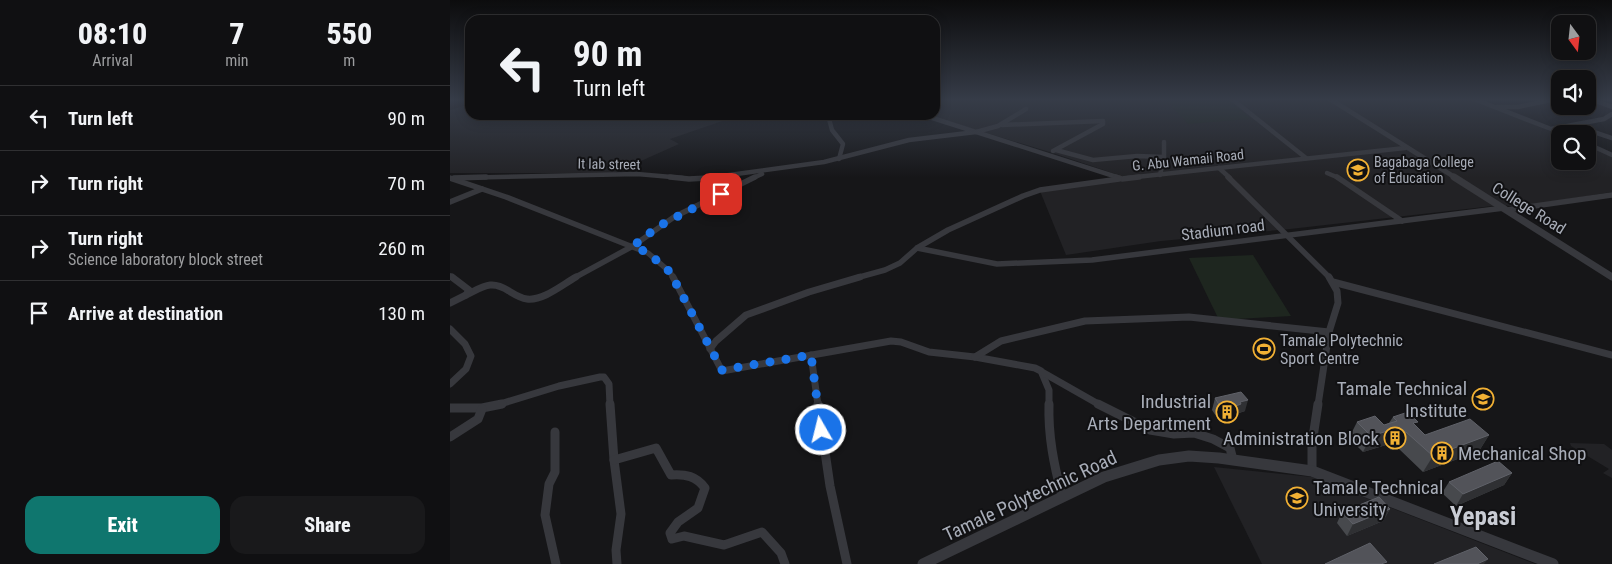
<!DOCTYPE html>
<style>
:root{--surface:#101012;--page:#19191b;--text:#f1f3f6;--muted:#9c9d9f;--line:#303032;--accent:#0f766e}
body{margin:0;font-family:"Roboto Condensed",sans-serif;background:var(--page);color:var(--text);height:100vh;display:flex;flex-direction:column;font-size:19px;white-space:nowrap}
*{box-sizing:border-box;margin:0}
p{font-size:16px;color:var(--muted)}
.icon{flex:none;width:28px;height:28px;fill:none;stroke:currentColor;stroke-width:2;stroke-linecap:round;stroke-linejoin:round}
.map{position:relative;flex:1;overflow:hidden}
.details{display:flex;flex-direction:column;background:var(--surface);width:450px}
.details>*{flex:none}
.hud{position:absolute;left:15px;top:15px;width:475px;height:105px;border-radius:15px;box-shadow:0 2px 12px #0003,0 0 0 1px var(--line);background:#101012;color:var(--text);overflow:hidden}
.needle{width:32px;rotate:165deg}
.fabs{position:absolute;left:1101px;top:15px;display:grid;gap:10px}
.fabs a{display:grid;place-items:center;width:45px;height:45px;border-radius:10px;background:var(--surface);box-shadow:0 2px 12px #0003,0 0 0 1px var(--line);font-size:25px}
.pin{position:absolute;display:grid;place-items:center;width:42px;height:42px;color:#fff;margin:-21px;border-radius:10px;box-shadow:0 2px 8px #0006}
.me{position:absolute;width:55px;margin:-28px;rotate:352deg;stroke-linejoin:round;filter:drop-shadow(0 0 4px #0008)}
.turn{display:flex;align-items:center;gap:18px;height:105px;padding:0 25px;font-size:22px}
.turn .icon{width:65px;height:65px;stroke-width:2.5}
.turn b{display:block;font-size:35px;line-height:42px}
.eta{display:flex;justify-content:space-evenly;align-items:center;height:85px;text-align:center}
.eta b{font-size:30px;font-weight:800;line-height:35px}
.button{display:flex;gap:10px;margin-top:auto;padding:10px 25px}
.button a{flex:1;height:58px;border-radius:15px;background:var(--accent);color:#fff;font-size:20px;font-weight:800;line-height:58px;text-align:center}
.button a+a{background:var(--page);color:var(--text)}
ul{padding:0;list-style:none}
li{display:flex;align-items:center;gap:15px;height:65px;padding:0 25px;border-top:1px solid var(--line)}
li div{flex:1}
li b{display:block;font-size:19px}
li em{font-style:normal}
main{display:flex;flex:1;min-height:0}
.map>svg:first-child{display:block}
.built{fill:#222225}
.green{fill:#1e261f}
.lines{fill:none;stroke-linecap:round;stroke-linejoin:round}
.minor-far3{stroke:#37383d;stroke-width:4.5}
.minor-far2{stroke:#37383d;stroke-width:5.5}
.minor-far1{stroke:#37383d;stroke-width:7}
.minor{stroke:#37383d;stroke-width:9}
.tertiary-far2{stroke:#37383d;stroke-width:5}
.tertiary-far1{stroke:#37383d;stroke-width:7}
.tertiary{stroke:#37383d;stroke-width:11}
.wall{fill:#47494d}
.shaded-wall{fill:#2f3033}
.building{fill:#525359;stroke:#5f6168}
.route{stroke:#1a73e8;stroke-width:9;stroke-dasharray:0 16.2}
.labels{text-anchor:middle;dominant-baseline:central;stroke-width:4;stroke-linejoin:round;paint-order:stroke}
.far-street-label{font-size:14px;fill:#a8adb8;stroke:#111113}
.far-poi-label{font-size:14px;fill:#a8adb8;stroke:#111113;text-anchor:start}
.street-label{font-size:16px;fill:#a8adb8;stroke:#111113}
.poi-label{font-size:16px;fill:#a8adb8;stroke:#111113;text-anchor:start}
.near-poi-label{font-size:19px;fill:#a8adb8;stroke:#111113;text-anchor:end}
.near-street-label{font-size:19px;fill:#a8adb8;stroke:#111113}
.near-district-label{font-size:25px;font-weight:bold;fill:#c9ccd4;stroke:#111113}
</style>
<main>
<section class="details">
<div class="eta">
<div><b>08:10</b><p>Arrival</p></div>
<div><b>7</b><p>min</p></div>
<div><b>550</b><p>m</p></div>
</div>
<ul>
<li><svg class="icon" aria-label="left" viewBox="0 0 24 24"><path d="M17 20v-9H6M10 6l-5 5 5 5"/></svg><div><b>Turn left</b></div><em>90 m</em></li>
<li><svg class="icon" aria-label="right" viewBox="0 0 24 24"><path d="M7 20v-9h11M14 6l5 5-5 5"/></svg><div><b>Turn right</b></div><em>70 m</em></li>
<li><svg class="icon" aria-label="right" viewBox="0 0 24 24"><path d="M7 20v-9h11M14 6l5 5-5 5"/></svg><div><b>Turn right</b><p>Science laboratory block street</p></div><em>260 m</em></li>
<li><svg class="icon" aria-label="arrive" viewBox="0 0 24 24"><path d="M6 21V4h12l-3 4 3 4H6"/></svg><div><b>Arrive at destination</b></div><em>130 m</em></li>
</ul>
<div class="button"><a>Exit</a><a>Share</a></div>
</section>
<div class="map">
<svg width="1162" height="564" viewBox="0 0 1162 564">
<rect width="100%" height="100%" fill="#161618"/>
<!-- built -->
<g class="built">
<path d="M489 99H1023L1110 135V161H1138V146L1162 156V192L1068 207 1052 205 840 229 711 241 616 255 590 191 677 178 603 153 477 115H485V100Z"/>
<path d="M20 104V115H302L291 119 284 117 220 139 229 144 164 173H0V110Z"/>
<path d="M1120 443 1154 444 1162 450V478L1153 473 1159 469 1121 446Z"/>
<path d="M764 467 862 477 1085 564H812Z"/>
</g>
<!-- green -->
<g class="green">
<path d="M715 99H778L801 119 738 124Z"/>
<path d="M803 255 841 316 769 320 739 258Z"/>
</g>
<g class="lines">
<!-- minor-far3 -->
<g class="minor-far3">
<path d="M782 99 856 158"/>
<path d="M1024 99 1101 129 1154 119 1162 114"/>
<path d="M1140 99 1162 107"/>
<path d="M485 100 487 99"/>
<path d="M1047 107H1068L1105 99"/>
<path d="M378 115 382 130 393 144 389 159"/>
<path d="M473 115 670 178"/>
<path d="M552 125 653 121"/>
<path d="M1126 126 1162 138"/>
<path d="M714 142V157"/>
<path d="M1138 144 1162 155"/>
<path d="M606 150 643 160 687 156 714 157 710 175"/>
<path d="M603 151 653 124V121"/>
<path d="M769 168 780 178"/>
<path d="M877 173 889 178"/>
<path d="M4 178 187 174 233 178"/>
<path d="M257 178 374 162 459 140 526 132 548 126 576 109"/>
<path d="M303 178 312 174"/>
<path d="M677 178 955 148"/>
</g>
<!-- minor-far2 -->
<g class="minor-far2">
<path d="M220 177 239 179 276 177"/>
<path d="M666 177 672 179 689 177"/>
<path d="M778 177 880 278"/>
<path d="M887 177 952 221"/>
<path d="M0 178 56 197 198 253 220 272 223 278"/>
<path d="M4 178 36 177"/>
<path d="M0 202 32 189"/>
<path d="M1057 210 1162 195"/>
<path d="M467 248 547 264 642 260 1054 208"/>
<path d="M0 276 3 278"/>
<path d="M124 278 183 246 224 217 305 177"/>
<path d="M406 278 435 270 450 263 467 248 498 230 573 196 590 190 669 179"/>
</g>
<!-- minor-far1 -->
<g class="minor-far1">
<path d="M223 277 272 371 441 341 451 342 479 352 525 357 585 368 591 371 599 390V405"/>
<path d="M883 282 1162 355"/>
<path d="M16 295C33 287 41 279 59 291 64 294 70 298 77 299 93 301 112 285 126 277"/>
<path d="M0 303 16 295 19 290 2 277"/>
<path d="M0 329 15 344 21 356 16 369 0 384"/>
<path d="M260 349 266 341 296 315 359 292 410 277"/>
<path d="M361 355 368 405"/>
<path d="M525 357 551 341 635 321 739 317 879 332"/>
<path d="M592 372 650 405"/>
<path d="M47 405 109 386 150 377H154L159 384 160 405"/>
<path d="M868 405 879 332 888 303 887 291 879 277"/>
</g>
<!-- minor -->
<g class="minor">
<path d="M160 404 164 460 171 514 166 550 167 564"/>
<path d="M368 404 380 486 397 564"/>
<path d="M599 404C598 436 604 465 612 496"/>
<path d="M648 404 700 430 724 434 744 433 763 439 780 448 783 460"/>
<path d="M0 408H32L52 404"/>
<path d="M105 432V472L99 484 95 515 106 564"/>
<path d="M0 437 28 419 32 409"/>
<path d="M164 460 206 448 221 475C236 474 246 476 255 488L248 508 228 522 220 533 222 539 234 536 274 545 312 532 331 553 335 564"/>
<path d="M862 471V444L868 404"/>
</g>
<!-- tertiary-far2 -->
<path class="tertiary-far2" d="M880 99 1006 178"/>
<!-- tertiary-far1 -->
<path class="tertiary-far1" d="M1004 177 1162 277"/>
<!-- tertiary -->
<path class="tertiary" d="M473 564 654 477 709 460 739 456 769 458 862 471 1103 564"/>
</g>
<!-- wall -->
<g class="wall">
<path d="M179 115H193L190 118H181Z"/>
<path d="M230 115H255L253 118 232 119Z"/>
<path d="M309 115H330L319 120Z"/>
<path d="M765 398 795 411 789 413 788 416 770 422 762 410Z"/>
<path d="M943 417 966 426 975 435H1039L1029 451 973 472 948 448 941 450 936 445 913 452 899 438 907 422 934 425 939 423Z"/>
<path d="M1062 473 1054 485 1006 506 992 493 999 482Z"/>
<path d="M940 509 933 521 897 536 887 523 892 512Z"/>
</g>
<!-- shaded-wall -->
<g class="shaded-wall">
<path d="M318 115H330L319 120Z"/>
<path d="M798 400 795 411 789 413 788 416 770 422 773 411 790 402Z"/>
<path d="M944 429 936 445 913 452 921 436Z"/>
<path d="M956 432 948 448 941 450 950 434Z"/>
<path d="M1039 435 1029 451 973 472 983 456Z"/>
<path d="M1062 473 1054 485 1006 506 1013 494Z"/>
<path d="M940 509 933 521 897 536 903 524Z"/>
<path d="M1038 559 1034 564H1027Z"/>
</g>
<!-- building -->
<g class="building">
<path d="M791 392 798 400 790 402 791 404 773 411 765 398Z"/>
<path d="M958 412 968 422 963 423 975 435 1020 419 1039 435 983 456 956 432 950 434 944 429 921 436 907 422 925 416 934 425 947 421 943 417Z"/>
<path d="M1048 461 1062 473 1013 494 999 482Z"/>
<path d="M929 497 940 509 903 524 892 512Z"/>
<path d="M920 543 937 562 931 564H875Z"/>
<path d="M1026 547 1038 559 1027 564H984Z"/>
</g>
<!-- sky -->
<linearGradient id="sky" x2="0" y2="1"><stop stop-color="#0c0c0d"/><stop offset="0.56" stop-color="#363c48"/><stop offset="1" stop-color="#363c48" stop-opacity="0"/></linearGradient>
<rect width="1162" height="178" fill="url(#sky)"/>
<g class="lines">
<!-- route -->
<path class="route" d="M271 194 209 226 183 246 198 253 220 272 272 370 361 355 371 430"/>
</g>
<!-- icons -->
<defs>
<g id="university-ring" transform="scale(1.125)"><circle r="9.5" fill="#111113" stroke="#f2b134" stroke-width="1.5"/><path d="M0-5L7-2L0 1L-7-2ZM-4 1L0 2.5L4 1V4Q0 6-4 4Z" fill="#f2b134"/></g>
<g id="stadium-ring" transform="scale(1.125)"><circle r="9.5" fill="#111113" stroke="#f2b134" stroke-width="1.5"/><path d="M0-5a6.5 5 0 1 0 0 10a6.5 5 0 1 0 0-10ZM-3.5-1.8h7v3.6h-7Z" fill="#f2b134"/></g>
<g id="school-ring" transform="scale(1.125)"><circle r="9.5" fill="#111113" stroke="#f2b134" stroke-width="1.5"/><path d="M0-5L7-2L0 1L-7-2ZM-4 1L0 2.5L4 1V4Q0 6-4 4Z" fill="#f2b134"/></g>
<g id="building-ring" transform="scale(1.125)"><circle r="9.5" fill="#111113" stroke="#f2b134" stroke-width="1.5"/><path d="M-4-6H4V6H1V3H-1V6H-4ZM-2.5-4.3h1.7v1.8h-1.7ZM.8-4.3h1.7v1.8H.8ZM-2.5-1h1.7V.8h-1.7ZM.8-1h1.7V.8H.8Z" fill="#f2b134"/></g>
</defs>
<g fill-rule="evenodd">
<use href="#university-ring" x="908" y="170"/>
<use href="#stadium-ring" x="814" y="349"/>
<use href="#school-ring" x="1033" y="399"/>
<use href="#building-ring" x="777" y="412"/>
<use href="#building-ring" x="945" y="438"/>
<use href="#building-ring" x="992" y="453"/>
<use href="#university-ring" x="847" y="498"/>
</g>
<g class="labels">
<!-- far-street labels -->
<g class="far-street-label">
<text transform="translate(738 160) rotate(-6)">G. Abu Wamaii Road</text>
<text transform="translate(159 164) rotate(1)">It lab street</text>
</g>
<!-- far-poi labels -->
<g class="far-poi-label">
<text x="924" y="162">Bagabaga College<tspan x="924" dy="16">of Education</tspan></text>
</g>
<!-- street labels -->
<g class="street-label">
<text transform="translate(1079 208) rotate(32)">College Road</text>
<text transform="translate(773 230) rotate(-7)">Stadium road</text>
</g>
<!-- poi labels -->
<g class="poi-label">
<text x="830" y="340">Tamale Polytechnic<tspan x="830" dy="18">Sport Centre</tspan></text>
</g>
<!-- near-poi labels -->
<g class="near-poi-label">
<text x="1017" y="388">Tamale Technical<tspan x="1017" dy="22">Institute</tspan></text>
<text x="761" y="401">Industrial<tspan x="761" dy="22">Arts Department</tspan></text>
<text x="929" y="438">Administration Block</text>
<text x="1008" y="453" text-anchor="start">Mechanical Shop</text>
<text x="863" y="487" text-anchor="start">Tamale Technical<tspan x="863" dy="22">University</tspan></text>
</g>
<!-- near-street labels -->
<g class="near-street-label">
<text transform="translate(580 496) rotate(-25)">Tamale Polytechnic Road</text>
</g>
<!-- near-district labels -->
<g class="near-district-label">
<text x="1033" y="516">Yepasi</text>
</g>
</g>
</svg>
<div class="fabs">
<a><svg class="needle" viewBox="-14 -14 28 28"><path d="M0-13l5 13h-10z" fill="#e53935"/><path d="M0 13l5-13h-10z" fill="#9c9d9f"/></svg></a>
<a><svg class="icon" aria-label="sound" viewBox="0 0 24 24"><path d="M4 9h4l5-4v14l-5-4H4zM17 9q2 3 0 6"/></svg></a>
<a><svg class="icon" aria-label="search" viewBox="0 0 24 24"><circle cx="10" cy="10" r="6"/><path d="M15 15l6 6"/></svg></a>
</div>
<div class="pin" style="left:271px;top:194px;background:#d93025"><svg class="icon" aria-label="arrive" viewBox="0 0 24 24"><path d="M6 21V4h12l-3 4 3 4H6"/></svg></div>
<svg class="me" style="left:371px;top:430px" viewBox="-20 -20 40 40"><circle r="17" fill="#1a73e8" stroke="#fff" stroke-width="3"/><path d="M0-11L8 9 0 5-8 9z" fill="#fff"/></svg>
<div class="hud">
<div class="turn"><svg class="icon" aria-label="left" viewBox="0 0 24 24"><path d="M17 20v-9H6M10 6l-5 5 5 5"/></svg><div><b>90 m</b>Turn left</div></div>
</div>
</div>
</main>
